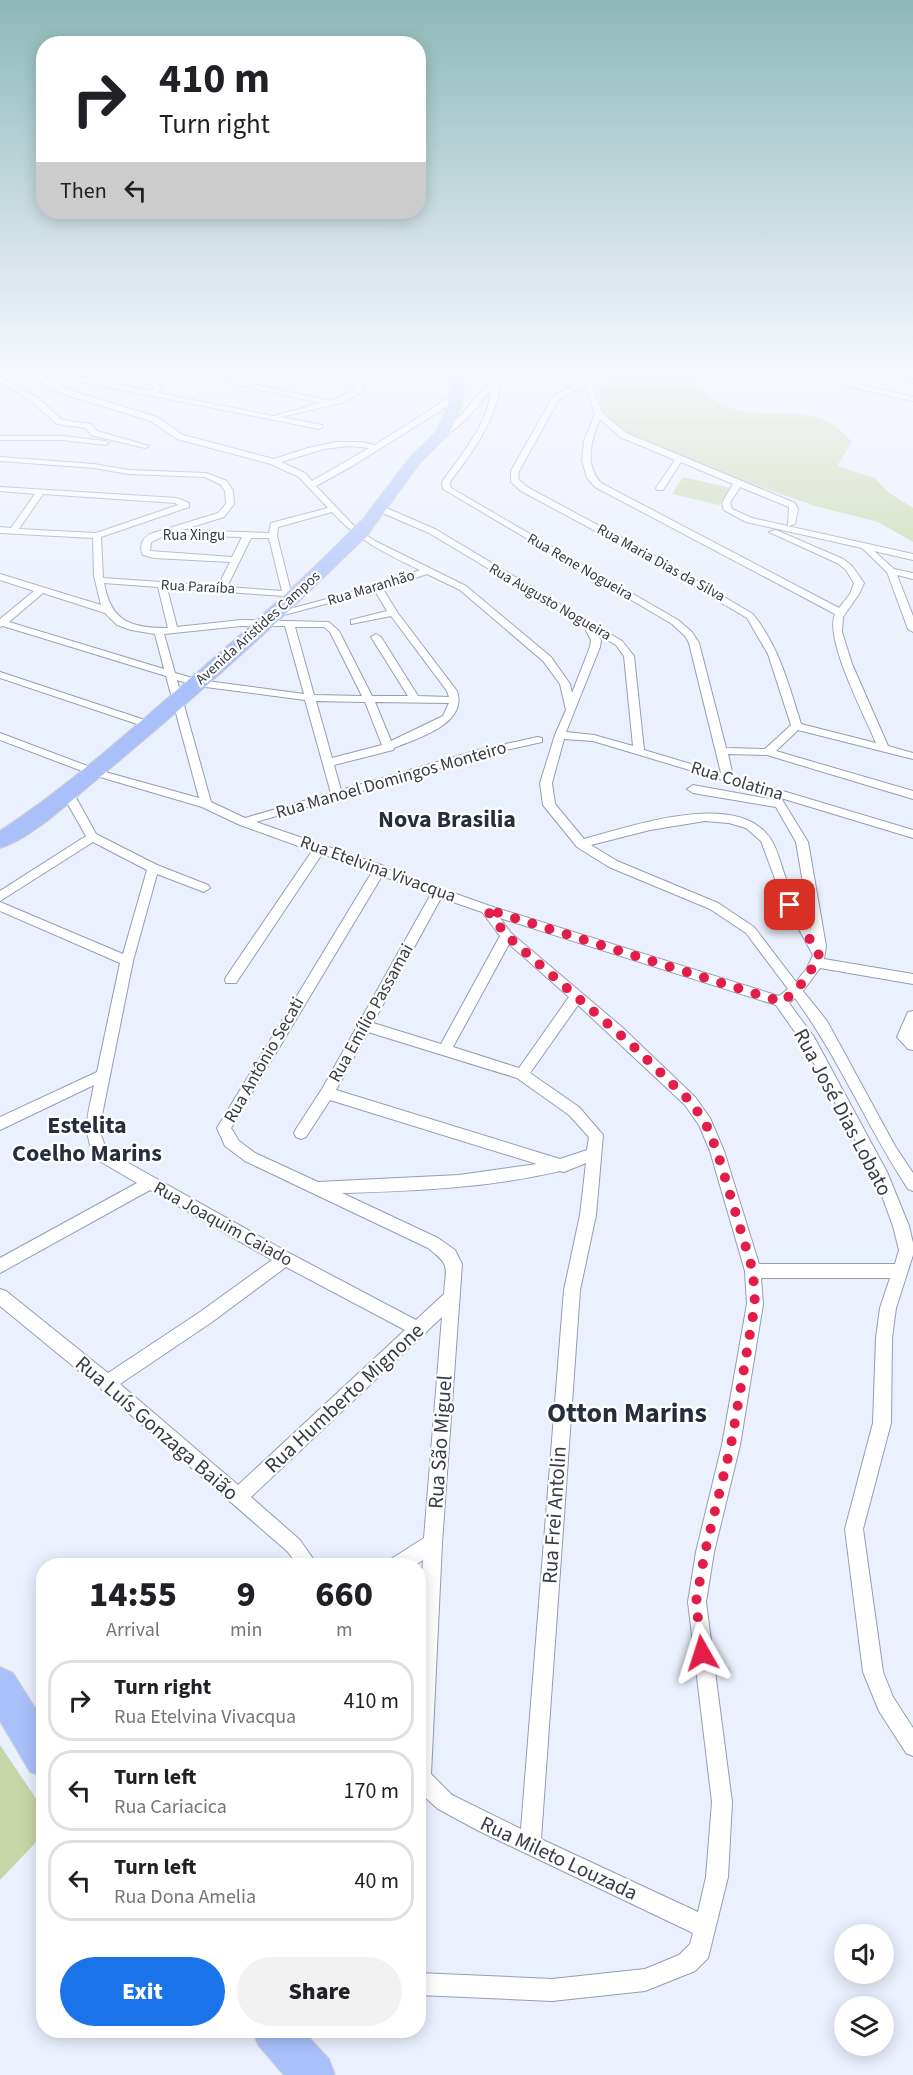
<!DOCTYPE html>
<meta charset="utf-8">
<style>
:root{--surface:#fff;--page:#f2f2f2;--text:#202124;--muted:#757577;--line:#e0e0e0;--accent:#1a73e8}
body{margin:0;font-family:"Source Sans 3",sans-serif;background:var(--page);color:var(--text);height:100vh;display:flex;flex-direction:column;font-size:22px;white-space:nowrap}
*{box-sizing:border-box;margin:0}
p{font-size:20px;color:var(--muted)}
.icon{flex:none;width:33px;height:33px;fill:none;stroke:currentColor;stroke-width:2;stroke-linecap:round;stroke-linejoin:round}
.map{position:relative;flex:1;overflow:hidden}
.sheet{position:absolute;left:36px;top:1558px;width:390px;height:480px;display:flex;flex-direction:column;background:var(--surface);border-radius:24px;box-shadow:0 3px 15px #0003}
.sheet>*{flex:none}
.top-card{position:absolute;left:36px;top:36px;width:390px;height:183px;border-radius:24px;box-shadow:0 3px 15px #0003;background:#fff;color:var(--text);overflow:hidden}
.controls{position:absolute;left:834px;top:1924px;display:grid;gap:12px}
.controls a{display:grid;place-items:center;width:60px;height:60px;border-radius:50%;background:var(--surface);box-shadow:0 3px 15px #0003;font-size:30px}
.pin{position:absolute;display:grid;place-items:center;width:51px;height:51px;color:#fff;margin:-26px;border-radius:12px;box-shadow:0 3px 9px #0006}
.me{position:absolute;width:66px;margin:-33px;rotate:354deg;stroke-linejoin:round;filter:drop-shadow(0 0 4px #0008)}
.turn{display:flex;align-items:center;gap:21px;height:126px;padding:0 24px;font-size:27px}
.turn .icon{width:78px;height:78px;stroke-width:2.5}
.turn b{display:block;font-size:42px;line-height:51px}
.then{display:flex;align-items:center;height:57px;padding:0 24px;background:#0003;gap:12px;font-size:22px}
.eta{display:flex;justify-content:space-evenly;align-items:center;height:102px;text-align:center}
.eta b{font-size:36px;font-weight:800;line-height:42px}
.button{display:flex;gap:12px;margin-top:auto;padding:12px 24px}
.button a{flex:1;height:69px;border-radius:36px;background:var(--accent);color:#fff;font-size:24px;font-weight:800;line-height:69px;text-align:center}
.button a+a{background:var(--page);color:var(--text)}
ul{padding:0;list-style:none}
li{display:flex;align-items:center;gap:18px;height:81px;margin:0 12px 9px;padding:0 12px;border:3px solid var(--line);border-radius:24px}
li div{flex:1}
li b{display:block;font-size:22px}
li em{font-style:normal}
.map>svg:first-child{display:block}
.green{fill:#c7d6a6}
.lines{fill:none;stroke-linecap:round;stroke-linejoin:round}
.street-casing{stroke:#959db1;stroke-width:2}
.highway-casing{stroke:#cfd0d2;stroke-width:2}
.street{fill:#fff;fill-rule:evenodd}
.highway{fill:#a9c0fa;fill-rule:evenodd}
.highway-bridge-casing{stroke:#cfd0d2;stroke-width:16;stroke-linecap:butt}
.highway-bridge{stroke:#a9c0fa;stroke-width:15}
.route{stroke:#e11d48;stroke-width:10;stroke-dasharray:0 18}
.labels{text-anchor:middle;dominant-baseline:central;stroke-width:4.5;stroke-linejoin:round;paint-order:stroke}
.far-street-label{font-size:15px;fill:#373b43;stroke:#fff}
.street-label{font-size:18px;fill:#373b43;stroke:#fff}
.near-street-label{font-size:21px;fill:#373b43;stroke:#fff}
.district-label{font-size:24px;font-weight:bold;fill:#262d3d;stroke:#fff}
.near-district-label{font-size:28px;font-weight:bold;fill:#262d3d;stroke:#fff}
</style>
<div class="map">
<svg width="913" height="2075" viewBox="0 0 913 2075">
<rect width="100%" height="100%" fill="#ebf0fe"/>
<!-- green -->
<g class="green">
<path d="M618 371H690C696 380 702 391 710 397 757 433 807 389 852 442L837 466 875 478 888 492 913 508V542L878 522 815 506 704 467 628 434 604 416 600 402V387Z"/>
<path d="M683 477 731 488 719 505 672 494Z"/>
<path d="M0 1745 43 1809V1835L0 1880Z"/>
</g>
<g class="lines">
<!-- street casing -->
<g class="street-casing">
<g id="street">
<path d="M35 371H42L46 379 69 390 157 417 183 435 274 459 308 448 336 442H361L375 445 453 395H459V399L354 465 316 486 356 528 375 541 466 586 551 657 570 684 572 693 590 647 591 640 583 625 429 533 378 511V507H384L435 529 622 641 634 656 644 750 721 773 689 643 685 636 672 624 443 489 442 482C463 452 487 426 492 388 482 401 456 436 439 436V432L459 417 499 371H506L499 380 501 382C495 422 474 450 450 482L451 488 678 620 692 632 699 643 726 748 765 749 791 725 768 654 747 618 642 556 521 491 511 482V471L553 396 600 371H609L591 382 602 413 626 433 795 503 798 509 795 524 788 526 789 507 740 487 730 503 732 509 752 518 913 554V560L874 551 894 569 913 573V579L897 575 913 616V632L908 629 887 572 862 548 746 522 724 510 722 503 733 484 681 462 663 490H657L656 488 675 460 620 437 600 419C591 440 584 464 601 483L839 608 850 594 854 583 846 570 837 563 769 532 776 530 843 559 852 566 864 583 859 594 843 617 842 632 852 664 888 746 913 753V759L798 730 776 751 913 791V799L767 755 728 754 733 776 913 830V838L781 798 808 842 826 946 824 959 913 974V984L820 968 803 991 827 1021 895 1146 913 1173V1191L908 1189C867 1127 839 1058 795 998L789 1003 814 1037 887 1172 909 1226 913 1243V1255L896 1308 892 1338 891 1423 863 1529 883 1672 893 1697 913 1728V1756L906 1753 879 1711 863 1672 845 1529 873 1423 876 1338 880 1308 890 1278H761L763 1304 740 1445 714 1552 706 1602 732 1802 728 1877 708 1958 695 1971 645 1991 552 2001 418 1995V1973L552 1979 645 1969 679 1955 690 1944 693 1933 479 1831 438 1809 418 1791V1633L423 1560 414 1566H389L391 1559 424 1538 442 1317 251 1497 300 1540 318 1566H298L288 1552 101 1389 0 1306V1289L6 1291 108 1373 200 1312 272 1260 150 1190 0 1273V1258L137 1183 96 1159C81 1129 88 1116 94 1085L0 1130V1117L97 1072 120 963 0 911V902L123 954 147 870 93 842 0 901V891L86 836 62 794 68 790 74 794 96 834 157 865 208 885 210 888 204 892 157 874 133 961 99 1130 107 1151 291 1254 416 1320 444 1294C446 1266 451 1266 428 1248L245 1161 225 1146 217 1128 372 872 322 854 236 983H226L225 980 226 977 312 851 240 825 202 807 90 774 0 740V733L98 770 199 798 166 676 3 626 0 627V619L34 591 0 580V574L101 605 94 576 93 538 0 533V527L11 528 35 494 0 491V487L177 498 189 503V507L101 537 103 578 218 586 230 562 154 558 143 555C139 546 142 539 150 534L218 513 226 504 225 491 221 485 205 477 129 474 94 468 0 461V457L94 464 129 470 206 473 227 481 233 491 234 504 224 517 182 530 269 533 271 523 328 508 299 477 271 464 177 439 151 421 63 394 40 382ZM585 385 595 414 584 441 582 460 587 478 595 487 835 614C824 639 865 716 876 743L801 724C789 685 779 647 753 614L648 552 527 487 518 479 519 471 559 399ZM349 446 369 448 312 481 305 473 281 462 324 449ZM43 494 175 503 178 505 96 533 19 529ZM332 512C360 542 385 553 420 570L375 586 271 614 276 617 375 591 387 611 351 620V624L391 616 447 691 449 697 418 696 381 637 376 634 371 637 408 696H372L339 631 329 622 241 620 177 627 167 588 300 597V593L291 592 277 536 278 527ZM166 535 242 537 232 557 150 551 151 542ZM251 538H269L282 591 227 587ZM427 574 460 590 543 661 560 684 566 710 555 735 540 783 543 805 577 847 609 867 710 909 746 933 788 989 779 996 490 906 386 869 384 866 256 822 488 754 542 742V738L538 737 482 749 341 790 334 765 393 750 394 748C418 738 468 724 457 691L397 612 383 589ZM104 583 158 587 168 628C131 628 111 622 104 583ZM43 593 105 613 117 625 131 630 155 634 164 669 9 622ZM241 626H285L304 694 199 680 175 673 164 634ZM295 627H324L330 632 362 696 314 695ZM597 634 616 645 624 656 633 746 594 735 566 732 600 647 601 640ZM177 680 198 686 305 700 331 793 245 818 211 802ZM316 701 365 702 382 745 332 758ZM375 702 449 703 443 716 391 741ZM564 739 593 741 766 793 770 799 693 785 687 789 693 793 776 807 796 842 811 930C802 914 793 898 787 881 781 867 779 851 770 838 736 789 630 827 584 839L555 804 552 783ZM705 821 729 823 746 828 761 841 783 900 813 955 807 968 796 982 754 927 718 903 617 861 591 845 650 830ZM382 876 431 894 322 1089 296 1129 294 1133 296 1137 301 1139 306 1137 330 1100 537 1164 459 1175 318 1182 255 1153 239 1141 231 1128ZM441 898 482 912 500 936 441 1044 373 1023ZM500 918 776 1005 804 1045 875 1177 893 1226 899 1250 895 1264H759L724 1151 710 1118 695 1097 623 1028 511 933ZM509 944 569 997 519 1068 453 1047ZM578 1005 685 1105 699 1125 710 1151 745 1271 747 1304 722 1445 696 1552 688 1602 712 1802 706 1877 698 1912 541 1839 580 1290 596 1215 603 1135 579 1107 530 1073ZM368 1032 517 1078 569 1115 589 1137 587 1150 560 1159 336 1090ZM586 1163 580 1215 564 1290 521 1829 452 1795 431 1774 442 1543 462 1264 455 1250 438 1238 342 1193C416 1191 488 1188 560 1171L564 1172ZM286 1267 405 1330 238 1485 120 1384 212 1322Z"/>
<path d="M62 371H69L71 375 151 391 155 387 112 371H123L160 383 163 387 158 393 273 416 321 403 174 371H190L331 401 357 389 341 380 298 371C319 371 351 371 366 389L345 402 281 417 322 425 323 427 319 429 68 379Z"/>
<path d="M832 371H839L848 380 855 383 913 397V401L850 387 842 384Z"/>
<path d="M845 371H865L913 379V383Z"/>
<path d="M0 377 38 398 62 420 91 424 97 431 149 446 145 448 91 435 86 428 57 424 32 402 0 382Z"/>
<path d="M0 436H63L105 441 109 443 105 445 63 440H0Z"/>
<path d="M0 672 154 723 155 725 150 728 146 727 0 678Z"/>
<path d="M913 1011V1050L908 1049 897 1037 908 1012Z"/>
</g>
</g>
<!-- highway casing -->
<g class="highway-casing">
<g id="highway">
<path d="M452 371H466L462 405 449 434 420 463 371 530H359L357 527 410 457 436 432 448 405Z"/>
<path d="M345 542 353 547 351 551C268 633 180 711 89 786 66 805 29 840 0 848V831C58 793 110 748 162 703 222 651 282 599 339 543Z"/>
<path d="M0 1667 13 1673 44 1722V1777L30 1772 0 1721Z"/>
<path d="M252 2031H303L329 2059 335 2075H284L259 2046Z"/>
</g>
</g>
<!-- street -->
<use href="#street" class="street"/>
<!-- highway -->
<use href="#highway" class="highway"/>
<!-- highway-bridge casing -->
<g class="highway-bridge-casing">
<path id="highway-bridge" d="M345 547 365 527"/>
</g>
<!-- highway-bridge -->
<use href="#highway-bridge" class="highway-bridge"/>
</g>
<!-- sky -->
<linearGradient id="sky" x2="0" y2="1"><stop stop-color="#8db8b7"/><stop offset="0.56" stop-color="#f6f8ff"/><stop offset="1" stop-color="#f6f8ff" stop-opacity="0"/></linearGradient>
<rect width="913" height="662" fill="url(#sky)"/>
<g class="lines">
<!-- route -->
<path class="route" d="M702 1653 696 1602 705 1552 731 1445 755 1304 753 1271 717 1151 705 1122 690 1101 632 1045 507 936 486 909 782 1002 797 990 820 957 790 905"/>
</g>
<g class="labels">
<!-- far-street labels -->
<g class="far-street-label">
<text x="194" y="535">Rua Xingu</text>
<text transform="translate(661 563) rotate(29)">Rua Maria Dias da Silva</text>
<text transform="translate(580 567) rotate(30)">Rua Rene Nogueira</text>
<text transform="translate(198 587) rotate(3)">Rua Paraíba</text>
<text transform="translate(371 588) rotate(-17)">Rua Maranhão</text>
<text transform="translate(550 602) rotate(30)">Rua Augusto Nogueira</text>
<text transform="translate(258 628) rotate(-42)">Avenida Aristides Campos</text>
</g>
<!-- street labels -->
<g class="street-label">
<text transform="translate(391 780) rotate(-16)">Rua Manoel Domingos Monteiro</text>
<text transform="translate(737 781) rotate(17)">Rua Colatina</text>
<text transform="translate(378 869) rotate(20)">Rua Etelvina Vivacqua</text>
<text transform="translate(371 1013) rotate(-61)">Rua Emílio Passamai</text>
<text transform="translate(264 1060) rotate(-60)">Rua Antônio Secati</text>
<text transform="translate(223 1224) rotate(29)">Rua Joaquim Caiado</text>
</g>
<!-- near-street labels -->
<g class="near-street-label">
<text transform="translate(843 1112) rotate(62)">Rua José Dias Lobato</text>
<text transform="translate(344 1398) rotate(-43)">Rua Humberto Mignone</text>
<text transform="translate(157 1428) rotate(41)">Rua Luís Gonzaga Baião</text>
<text transform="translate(440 1442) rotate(-86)">Rua São Miguel</text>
<text transform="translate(554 1515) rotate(-86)">Rua Frei Antolin</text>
<text transform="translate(559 1858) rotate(25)">Rua Mileto Louzada</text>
</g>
<!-- district labels -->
<g class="district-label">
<text x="447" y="819">Nova Brasilia</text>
<text x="87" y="1125">Estelita<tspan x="87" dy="28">Coelho Marins</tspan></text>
</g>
<!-- near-district labels -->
<g class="near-district-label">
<text x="627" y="1413">Otton Marins</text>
</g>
</g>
</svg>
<div class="controls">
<a><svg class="icon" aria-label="sound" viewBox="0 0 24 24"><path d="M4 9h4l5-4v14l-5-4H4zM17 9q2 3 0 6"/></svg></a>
<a><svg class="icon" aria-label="layers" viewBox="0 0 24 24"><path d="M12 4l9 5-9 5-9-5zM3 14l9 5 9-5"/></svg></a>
</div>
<div class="pin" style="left:790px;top:905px;background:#d93025"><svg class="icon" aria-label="arrive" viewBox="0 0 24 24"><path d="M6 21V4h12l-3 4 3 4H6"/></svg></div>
<svg class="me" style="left:702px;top:1653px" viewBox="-20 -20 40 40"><path d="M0-17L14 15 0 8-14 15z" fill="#e11d48" stroke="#fff" stroke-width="4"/></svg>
<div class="top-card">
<div class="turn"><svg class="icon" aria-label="right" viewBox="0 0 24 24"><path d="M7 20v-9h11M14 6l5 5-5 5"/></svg><div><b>410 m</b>Turn right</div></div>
<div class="then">Then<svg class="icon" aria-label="left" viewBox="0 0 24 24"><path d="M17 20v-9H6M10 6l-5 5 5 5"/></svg></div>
</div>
<section class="sheet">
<div class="eta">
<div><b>14:55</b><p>Arrival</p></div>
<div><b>9</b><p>min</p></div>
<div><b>660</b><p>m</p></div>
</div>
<ul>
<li><svg class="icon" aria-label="right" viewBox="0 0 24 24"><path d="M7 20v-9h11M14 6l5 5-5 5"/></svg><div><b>Turn right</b><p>Rua Etelvina Vivacqua</p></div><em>410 m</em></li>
<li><svg class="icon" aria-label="left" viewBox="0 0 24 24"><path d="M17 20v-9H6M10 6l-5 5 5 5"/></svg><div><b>Turn left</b><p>Rua Cariacica</p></div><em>170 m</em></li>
<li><svg class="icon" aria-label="left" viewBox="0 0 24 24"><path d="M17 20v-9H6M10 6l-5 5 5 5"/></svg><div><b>Turn left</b><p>Rua Dona Amelia</p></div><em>40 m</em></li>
</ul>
<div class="button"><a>Exit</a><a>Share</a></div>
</section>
</div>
